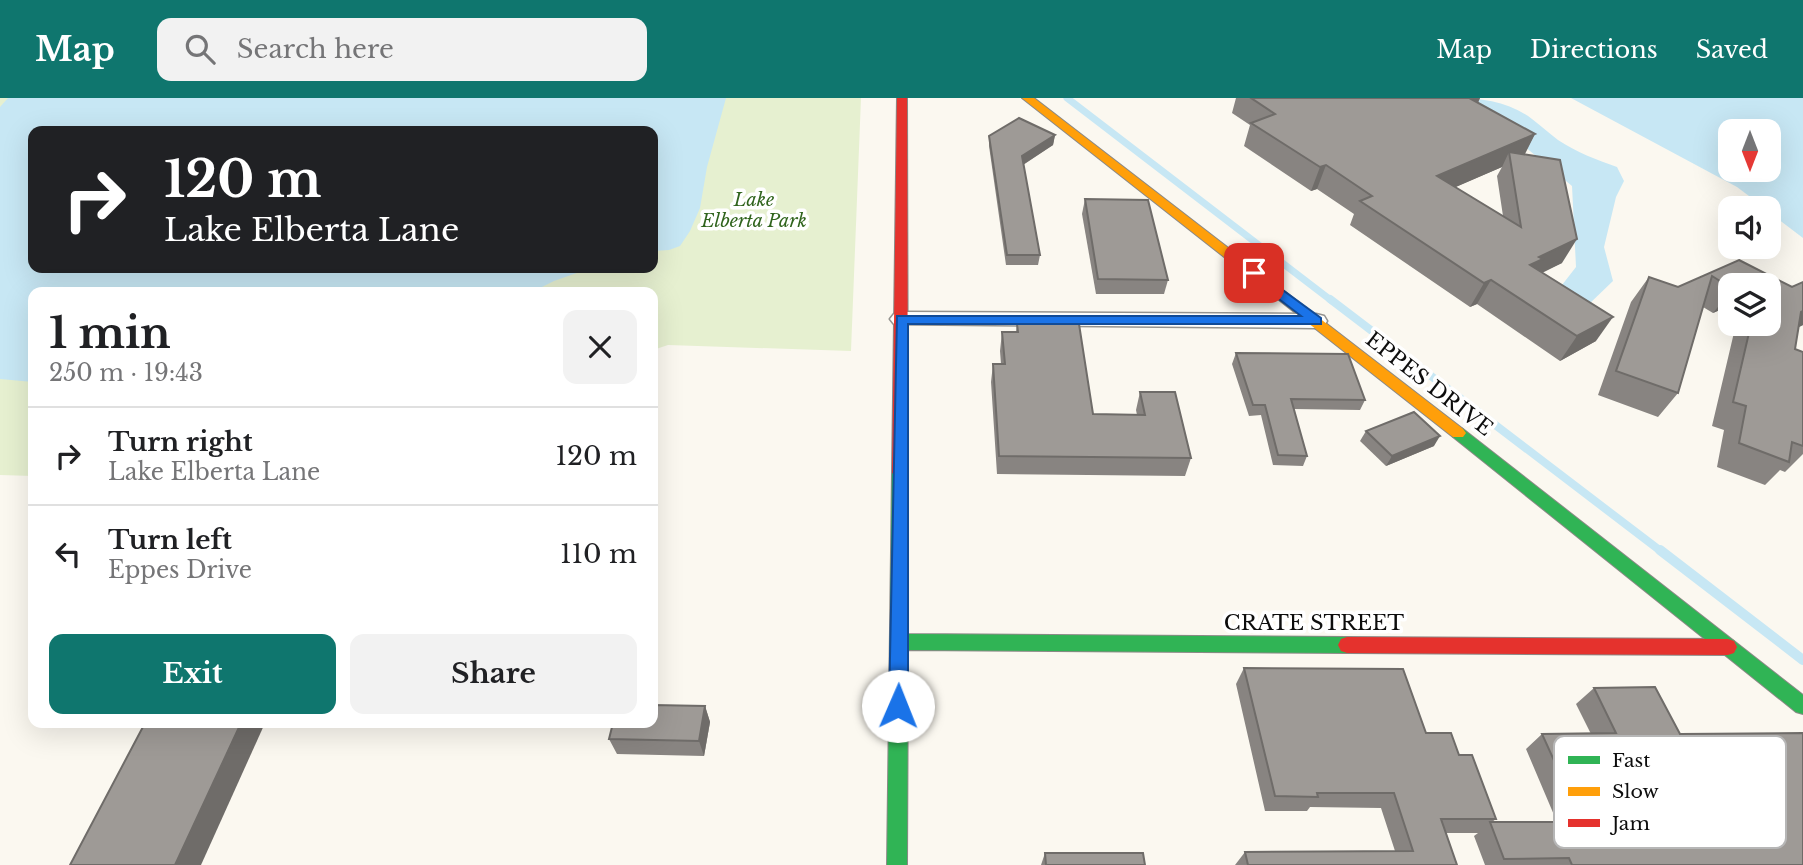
<!DOCTYPE html>
<meta charset="utf-8">
<style>
:root{--surface:#fff;--page:#f2f2f2;--text:#202124;--muted:#757577;--line:#e0e0e0;--accent:#0f766e}
body{margin:0;font-family:"Libre Baskerville",serif;background:var(--page);color:var(--text);height:100vh;display:flex;flex-direction:column;font-size:26px;white-space:nowrap}
*{box-sizing:border-box;margin:0}
p{font-size:23px;color:var(--muted)}
.icon{flex:none;width:38px;height:38px;fill:none;stroke:currentColor;stroke-width:2;stroke-linecap:round;stroke-linejoin:round}
.map{position:relative;flex:1;overflow:hidden}
.side{position:absolute;left:28px;top:189px;width:630px;height:441px;display:flex;flex-direction:column;background:var(--surface);border-radius:14px;box-shadow:0 7px 28px #0002}
.side>*{flex:none}
.guide{position:absolute;left:28px;top:28px;width:630px;height:147px;border-radius:14px;box-shadow:0 7px 28px #0002;background:#202124;color:#fff;overflow:hidden}
.needle{width:46px;rotate:180deg}
.buttons{position:absolute;left:1718px;top:21px;display:grid;gap:14px}
.buttons a{display:grid;place-items:center;width:63px;height:63px;border-radius:14px;background:var(--surface);box-shadow:0 7px 28px #0002;font-size:35px}
.pin{position:absolute;display:grid;place-items:center;width:60px;height:60px;color:#fff;margin:-30px;border-radius:14px;box-shadow:0 4px 10px #0006}
.me{position:absolute;width:77px;margin:-38px;rotate:1deg;stroke-linejoin:round;filter:drop-shadow(0 0 5px #0008)}
.turn{display:flex;align-items:center;gap:24px;height:147px;padding:0 21px;font-size:32px}
.turn .icon{width:91px;height:91px;stroke-width:2.5}
.turn b{display:block;font-size:49px;line-height:60px}
.round{display:grid;place-items:center;flex:none;width:74px;height:74px;border-radius:14px;background:var(--page)}
.headline{display:flex;align-items:center;justify-content:space-between;height:119px;padding:0 21px}
h1{font-size:42px;font-weight:700;line-height:52px}
.primary-button{display:flex;gap:14px;margin-top:auto;padding:14px 21px}
.primary-button a{flex:1;height:80px;border-radius:14px;background:var(--accent);color:#fff;font-size:28px;font-weight:700;line-height:80px;text-align:center}
.primary-button a+a{background:var(--page);color:var(--text)}
ul{padding:0;list-style:none}
li{display:flex;align-items:center;gap:21px;height:98px;padding:0 21px;border-top:2px solid var(--line)}
li div{flex:1}
li b{display:block;font-size:26px}
li em{font-style:normal}
header{display:flex;align-items:center;gap:42px;box-sizing:border-box;height:98px;padding:0 35px;background:var(--accent);color:#fff}
header strong{font-size:33px}
nav{display:flex;gap:38px;margin-inline-start:auto;font-size:24px}
.search{width:490px;height:63px;background:var(--page);display:flex;align-items:center;gap:18px;box-sizing:border-box;padding:0 24px;border-radius:14px;color:var(--muted);font-size:26px}
.map>svg:first-child{display:block}
.green{fill:#e6f0d0;fill-rule:evenodd}
.water{fill:#c7e7f4;fill-rule:evenodd}
.lines{fill:none;stroke-linecap:round;stroke-linejoin:round}
.stream-far2{stroke:#c7e7f4;stroke-width:7}
.stream-far1{stroke:#c7e7f4;stroke-width:8}
.stream{stroke:#c7e7f4;stroke-width:10}
.street-casing{stroke:#94938f;stroke-width:3}
.fast-casing{stroke:#8b8986;stroke-width:2}
.slow-casing{stroke:#8b8986;stroke-width:2}
.jam-casing{stroke:#8b8986;stroke-width:2}
.street{fill:#fefefd;fill-rule:evenodd}
.fast{fill:#30b455;fill-rule:evenodd}
.slow{fill:#ff9f0a;fill-rule:evenodd}
.jam{fill:#e5322d;fill-rule:evenodd}
.wall{fill:#888481;fill-rule:evenodd}
.shaded-wall{fill:#6f6c69}
.building{fill:#9e9a96;stroke:#6f6c69;stroke-width:2}
.route{fill:#1a73e8;stroke:#114b97;stroke-width:2}
.labels{text-anchor:middle;dominant-baseline:central;stroke-width:7;stroke-linejoin:round;paint-order:stroke}
.far-park-label{font-size:18px;font-style:italic;fill:#30641d;stroke:#fff}
.street-label{font-size:21px;fill:#0d0d0d;stroke:#fff}
.key{fill:#fff;stroke:#b6b6b6;stroke-width:2}
.key-label{font-size:19px;fill:#0d0d0d}
</style>
<header>
<strong>Map</strong>
<div class="search"><svg class="icon" aria-label="search" viewBox="0 0 24 24"><circle cx="10" cy="10" r="6"/><path d="M15 15l6 6"/></svg>Search here</div>
<nav><a>Map</a><a>Directions</a><a>Saved</a></nav>
</header>
<div class="map">
<svg width="1803" height="767" viewBox="0 0 1803 767">
<rect width="100%" height="100%" fill="#fbf8f0"/>
<!-- green -->
<path class="green" d="M0 0H861L851 253 668 247 653 252V194H33V378L0 377ZM33 33H653V170H33Z"/>
<!-- water -->
<g class="water">
<path d="M8 0H726L707 69 700 110 690 133 680 148 669 152 653 153V33H33V170H591L554 183 532 194H33V284L0 281V9Z"/>
<path d="M1455 0C1482 0 1510 4 1532 21 1541 28 1549 35 1558 42 1576 54 1597 62 1617 69L1624 83 1616 99 1604 149 1613 183 1587 208 1555 196 1576 169 1572 88 1493 22Z"/>
<path d="M1571 0H1803V140L1769 114V110H1765L1737 89ZM1731 33H1769V72H1731Z"/>
</g>
<g class="lines">
<!-- stream-far2 -->
<path class="stream-far2" d="M1067 0 1332 203"/>
<!-- stream-far1 -->
<path class="stream-far1" d="M1330 201 1662 454"/>
<!-- stream -->
<path class="stream" d="M1660 452 1803 562"/>
<!-- street casing -->
<g class="street-casing">
<path id="street" d="M901 214 1316 216 1324 218 1327 223 1324 228 1316 230 894 226 890 221 894 216Z"/>
</g>
<!-- fast casing -->
<g class="fast-casing">
<g id="fast">
<path d="M1458 329 1463 331 1803 597V616L1796 614 1453 339 1450 335Z"/>
<path d="M900 369 908 375V536L1347 539 1353 541 1356 547 1353 553 1347 555 908 552 907 767H887L892 375Z"/>
</g>
</g>
<!-- slow casing -->
<g class="slow-casing">
<path id="slow" d="M1022 0H1034L1463 331 1466 335 1463 339H1453Z"/>
</g>
<!-- jam casing -->
<g class="jam-casing">
<g id="jam">
<path d="M897 0H907L908 375 900 381 892 375Z"/>
<path d="M1347 539 1728 541 1734 543 1737 549 1734 555 1728 557 1347 555 1341 553 1338 547 1341 541Z"/>
</g>
</g>
<!-- street -->
<use href="#street" class="street"/>
<!-- fast -->
<use href="#fast" class="fast"/>
<!-- slow -->
<use href="#slow" class="slow"/>
<!-- jam -->
<use href="#jam" class="jam"/>
</g>
<!-- wall -->
<g class="wall">
<path d="M1236 0H1480L1478 5 1535 36 1524 56 1562 165 1542 174 1596 243 1560 263 1477 206 1470 209 1350 127 1354 116 1317 91 1311 93 1244 48 1250 27 1232 15ZM1502 69 1497 78 1503 118 1455 89Z"/>
<path d="M1055 37 1053 47 1023 67 1040 157 1038 167H1006L989 48V38Z"/>
<path d="M1085 101 1168 182 1164 196H1096L1082 116Z"/>
<path d="M1739 162 1792 189 1803 184V227L1799 229 1795 251 1803 254V356L1785 374 1780 372 1765 387 1717 369 1724 332 1712 328 1736 226H1769V187H1731V207L1713 215 1703 209 1678 295 1658 319 1598 297 1631 204 1649 179 1678 189Z"/>
<path d="M1017 226 1093 316 1137 317 1136 312 1140 294 1191 360 1185 378 997 376 991 284 993 266H1001L1000 253 1002 234H1016Z"/>
<path d="M1236 255 1365 302 1360 312 1294 311 1307 358 1303 368 1273 367 1261 317 1249 318 1232 266Z"/>
<path d="M1366 333 1434 348 1386 368 1360 343Z"/>
<path d="M1244 570 1426 635 1459 657 1496 721 1492 724H1557L1526 651 1542 636H1591L1576 606 1594 590 1680 636 1803 767H1485L1474 738 1478 735H1446L1457 767H1235L1245 754 1395 753 1381 710 1310 709 1307 713H1265L1236 586Z"/>
<path d="M705 608 710 624 704 658 617 656 609 641Z"/>
<path d="M1045 755 1145 767H1041Z"/>
</g>
<!-- shaded-wall -->
<g class="shaded-wall">
<path d="M1473 0H1480L1470 20 1471 1Z"/>
<path d="M1535 36 1523 60 1509 54 1502 69 1426 102 1437 78Z"/>
<path d="M1055 37 1053 47 1021 68 1022 58Z"/>
<path d="M1326 67 1317 91 1311 93 1320 69Z"/>
<path d="M1577 141 1562 165 1532 180 1530 167 1539 159Z"/>
<path d="M1762 177 1754 187H1740Z"/>
<path d="M1491 182 1477 206 1470 209 1484 185Z"/>
<path d="M1731 193V207L1713 215Z"/>
<path d="M1803 213V227L1780 238 1801 214Z"/>
<path d="M1613 219 1596 243 1560 263 1577 238Z"/>
<path d="M1440 338 1434 348 1386 368 1392 358Z"/>
<path d="M705 608 710 624 704 658 699 643Z"/>
<path d="M241 625H265L201 767H175Z"/>
</g>
<!-- building -->
<g class="building">
<path d="M1251 0H1473L1471 1 1535 36 1437 78 1521 129 1509 54 1560 62 1577 141 1539 159 1543 161 1530 167 1613 219 1577 238 1491 182 1484 185 1360 103 1372 98 1326 67 1320 69 1251 25 1275 16Z"/>
<path d="M1019 20 1055 37 1022 58 1040 157H1007L989 38Z"/>
<path d="M1085 101 1148 102 1168 182 1098 181Z"/>
<path d="M1739 162 1792 189 1803 184V213L1801 214 1795 251 1803 254V348L1792 344 1789 364 1739 345 1746 308 1733 304 1751 226H1769V187H1760L1762 177 1740 187H1731V190L1712 178 1678 295 1616 273 1649 179 1678 189Z"/>
<path d="M1017 226H1079L1093 316 1145 317 1140 294H1175L1191 360 999 358 993 266H1005L1002 234H1018Z"/>
<path d="M1236 255 1348 256 1365 302 1291 301 1307 358 1278 357 1265 307H1253Z"/>
<path d="M1414 314 1440 338 1392 358 1366 333Z"/>
<path d="M1244 570 1403 571 1426 635H1451L1459 657H1472L1496 721H1441L1457 767H1248L1245 754 1413 753 1394 695H1317L1318 699 1275 698Z"/>
<path d="M1655 589 1680 636 1803 635V767H1572L1569 760 1504 761 1490 724H1582L1542 636 1616 635 1594 590Z"/>
<path d="M653 607 705 608 699 643 609 641 613 625H653Z"/>
<path d="M145 625H241L175 767H70Z"/>
<path d="M1045 755H1143L1145 767H1046Z"/>
</g>
<!-- route -->
<path class="route" d="M1254 171 1321 220V226H908V608L905 614 898 616 892 614 889 608 897 218H1301L1249 178V172Z"/>
<g class="labels">
<!-- far-park labels -->
<g class="far-park-label">
<text x="754" y="102">Lake<tspan x="754" dy="21">Elberta Park</tspan></text>
</g>
<!-- street labels -->
<g class="street-label">
<text transform="translate(1429 286) rotate(38)">EPPES DRIVE</text>
<text x="1314" y="525">CRATE STREET</text>
</g>
</g>
<!-- legend -->
<rect x="1554" y="638" width="232" height="112" rx="10" class="key"/>
<rect x="1568" y="658" width="32" height="8" fill="#30b455"/>
<rect x="1568" y="689" width="32" height="9" fill="#ff9f0a"/>
<rect x="1568" y="721" width="32" height="8" fill="#e5322d"/>
<g class="key-label">
<text x="1612" y="669">Fast</text>
<text x="1612" y="700">Slow</text>
<text x="1612" y="732">Jam</text>
</g>
</svg>
<div class="buttons">
<a><svg class="needle" viewBox="-14 -14 28 28"><path d="M0-13l5 13h-10z" fill="#e53935"/><path d="M0 13l5-13h-10z" fill="#757577"/></svg></a>
<a><svg class="icon" aria-label="sound" viewBox="0 0 24 24"><path d="M4 9h4l5-4v14l-5-4H4zM17 9q2 3 0 6"/></svg></a>
<a><svg class="icon" aria-label="layers" viewBox="0 0 24 24"><path d="M12 4l9 5-9 5-9-5zM3 14l9 5 9-5"/></svg></a>
</div>
<div class="pin" style="left:1254px;top:175px;background:#d93025"><svg class="icon" aria-label="arrive" viewBox="0 0 24 24"><path d="M6 21V4h12l-3 4 3 4H6"/></svg></div>
<svg class="me" style="left:898px;top:608px" viewBox="-20 -20 40 40"><circle r="19" fill="#fff"/><path d="M0-13L10 11 0 6-10 11z" fill="#1a73e8"/></svg>
<div class="guide">
<div class="turn"><svg class="icon" aria-label="right" viewBox="0 0 24 24"><path d="M7 20v-9h11M14 6l5 5-5 5"/></svg><div><b>120 m</b>Lake Elberta Lane</div></div>
</div>
<section class="side">
<div class="headline"><div><h1>1 min</h1><p>250 m · 19:43</p></div><a class="round"><svg class="icon" aria-label="close" viewBox="0 0 24 24"><path d="M6 6l12 12M18 6L6 18"/></svg></a></div>
<ul>
<li><svg class="icon" aria-label="right" viewBox="0 0 24 24"><path d="M7 20v-9h11M14 6l5 5-5 5"/></svg><div><b>Turn right</b><p>Lake Elberta Lane</p></div><em>120 m</em></li>
<li><svg class="icon" aria-label="left" viewBox="0 0 24 24"><path d="M17 20v-9H6M10 6l-5 5 5 5"/></svg><div><b>Turn left</b><p>Eppes Drive</p></div><em>110 m</em></li>
</ul>
<div class="primary-button"><a>Exit</a><a>Share</a></div>
</section>
</div>
